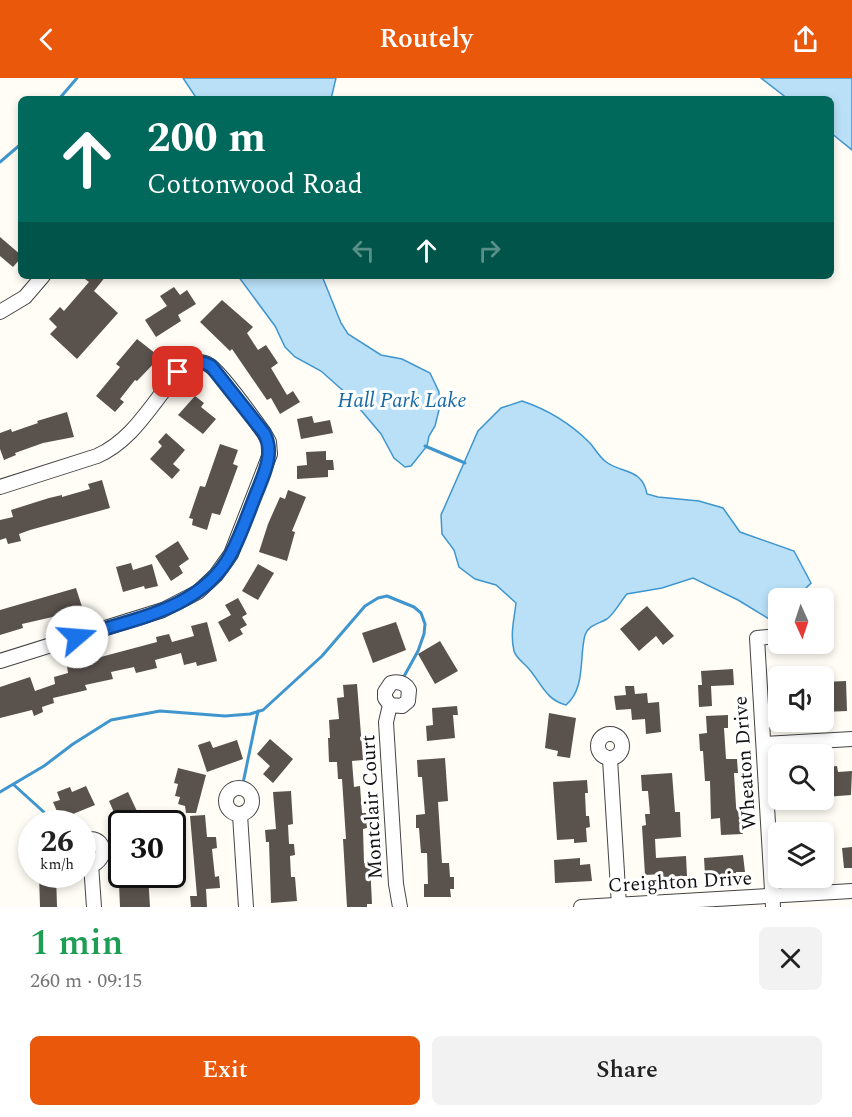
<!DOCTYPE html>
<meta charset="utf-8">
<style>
:root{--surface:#fff;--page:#f2f2f2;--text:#222;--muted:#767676;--accent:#ea580c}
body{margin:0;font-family:Spectral,serif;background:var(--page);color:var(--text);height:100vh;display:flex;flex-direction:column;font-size:22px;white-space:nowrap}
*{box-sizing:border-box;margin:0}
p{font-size:20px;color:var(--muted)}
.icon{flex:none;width:33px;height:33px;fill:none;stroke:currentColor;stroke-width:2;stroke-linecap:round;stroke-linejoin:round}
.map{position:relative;height:829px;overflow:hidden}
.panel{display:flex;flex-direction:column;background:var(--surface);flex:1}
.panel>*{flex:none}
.guide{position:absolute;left:18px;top:18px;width:816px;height:183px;border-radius:9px;box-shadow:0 3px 9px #0003;background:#00695c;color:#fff;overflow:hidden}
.needle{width:39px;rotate:177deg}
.fabs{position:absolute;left:768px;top:510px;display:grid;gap:12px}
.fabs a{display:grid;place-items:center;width:66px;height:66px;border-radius:9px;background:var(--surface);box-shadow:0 3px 9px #0003;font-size:30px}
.speed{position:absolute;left:18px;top:732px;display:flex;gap:12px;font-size:30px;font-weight:700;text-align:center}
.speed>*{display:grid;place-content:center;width:78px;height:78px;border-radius:50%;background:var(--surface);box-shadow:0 3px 9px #0003;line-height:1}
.speed small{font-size:15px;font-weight:400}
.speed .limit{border:3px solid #111;border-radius:9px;background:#fff;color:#111}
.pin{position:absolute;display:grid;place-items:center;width:51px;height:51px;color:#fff;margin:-26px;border-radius:12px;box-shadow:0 3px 9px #0006}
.me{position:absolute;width:66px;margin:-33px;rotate:72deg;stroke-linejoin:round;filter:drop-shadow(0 0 4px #0008)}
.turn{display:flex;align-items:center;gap:21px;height:126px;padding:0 30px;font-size:27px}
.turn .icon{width:78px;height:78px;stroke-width:2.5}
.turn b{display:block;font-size:42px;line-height:51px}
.lanes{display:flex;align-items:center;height:57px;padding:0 30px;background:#0003;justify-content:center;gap:30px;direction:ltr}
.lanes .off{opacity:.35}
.round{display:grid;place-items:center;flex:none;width:63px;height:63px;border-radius:9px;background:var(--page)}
.overview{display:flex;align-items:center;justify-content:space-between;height:102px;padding:0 30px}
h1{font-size:36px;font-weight:600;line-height:45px;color:#1e9e55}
.primary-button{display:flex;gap:12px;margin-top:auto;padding:12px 30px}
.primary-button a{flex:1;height:69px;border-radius:9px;background:var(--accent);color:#fff;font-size:24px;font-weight:600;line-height:69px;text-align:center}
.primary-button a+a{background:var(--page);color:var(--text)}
header{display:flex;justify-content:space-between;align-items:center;height:78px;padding:0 30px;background:var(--accent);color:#fff;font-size:27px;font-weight:600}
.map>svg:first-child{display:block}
.water{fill:#b9e0f7;stroke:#3f96cf;stroke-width:1.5}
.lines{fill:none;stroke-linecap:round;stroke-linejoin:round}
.stream{stroke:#3f96cf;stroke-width:3}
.building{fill:#5a524d}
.street-casing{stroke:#444;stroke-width:16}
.street{stroke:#fff;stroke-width:14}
.route-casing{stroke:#114b97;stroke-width:15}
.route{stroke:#1a73e8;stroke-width:10}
.labels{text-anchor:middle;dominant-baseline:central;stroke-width:6;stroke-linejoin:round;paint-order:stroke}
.street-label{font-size:20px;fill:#111;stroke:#fff}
.water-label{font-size:21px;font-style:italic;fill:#1768a6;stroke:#fff}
</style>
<header><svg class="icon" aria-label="back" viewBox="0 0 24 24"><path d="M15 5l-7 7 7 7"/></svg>Routely<svg class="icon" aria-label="share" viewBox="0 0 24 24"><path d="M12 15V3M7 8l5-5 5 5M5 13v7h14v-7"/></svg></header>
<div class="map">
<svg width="852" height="829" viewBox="0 0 852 829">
<rect width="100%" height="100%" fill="#fffdf5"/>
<!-- water -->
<g class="water">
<path d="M183 0H336L331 21H197Z"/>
<path d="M761 0H852V72L831 55V21H788Z"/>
<path d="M238 198H322L341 245 348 256 381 277 402 281 430 295 439 314V332L435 348 429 358 427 368 411 388 405 389 394 380 381 356 349 318 321 293 295 279 285 269 275 248Z"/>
<path d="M522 323C549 332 570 345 590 365 595 371 599 378 605 383 620 396 642 389 647 416L658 419 699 423 723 430 740 454 794 473 811 505 796 520H778V545L774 544 738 522 693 500 662 510 627 516C620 524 615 535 607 541 599 546 589 546 585 557 579 579 586 610 566 627 546 622 541 605 529 591 524 585 516 580 514 573 510 556 514 542 516 525L496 507 475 501 459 489 454 472 442 456 441 437 478 353 501 330Z"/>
</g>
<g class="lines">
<!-- stream -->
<g class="stream">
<path d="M59 21 77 0"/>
<path d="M0 84 21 66"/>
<path d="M425 368 465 385"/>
<path d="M14 707 57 746"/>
<path d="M242 710 258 633"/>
<path d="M0 714 44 688 73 666 111 642 160 633 225 638 250 636 263 632 322 578 365 528 378 520 387 518 414 529 421 535 425 546 424 556 418 573 402 602"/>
</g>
</g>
<!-- building -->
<g class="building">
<path d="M0 159 21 177V180L13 189 0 178Z"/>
<path d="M81 198H106L94 213 118 235 77 281 50 256 57 249 49 241 60 229 64 233 89 204Z"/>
<path d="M174 209 180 217 187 212 196 226 178 237 181 243 156 259 145 242 167 228 160 218Z"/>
<path d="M222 222 253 249 247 255 258 272 266 267 278 285 271 290 287 317 293 313 300 324 280 336 271 320 267 322 232 271 230 273 200 244Z"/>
<path d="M137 261 160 279 137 303 135 302 120 321 124 324 115 334 96 318 120 289 116 286Z"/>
<path d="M195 318 204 325 201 329 216 341 203 356 178 337Z"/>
<path d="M67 334 74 359 43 365 15 375 16 377 4 382 0 371V355L11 351 12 354 38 345 37 343Z"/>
<path d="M312 338 314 345 330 342 333 355 301 361 297 341Z"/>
<path d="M166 355 185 372 173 386 180 392 172 401 150 381 162 368 158 364Z"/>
<path d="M220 366 238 372 233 386 238 388 220 437 212 435 207 452 192 447 193 441 189 440 200 408 205 409Z"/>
<path d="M326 373V382H333L334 392H328V399L297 401V388L307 387 306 374Z"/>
<path d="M102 402 110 430 30 452 19 456 21 463 8 466 6 460 0 462V442L13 439 11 432 49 420 62 417V419L90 411 88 406Z"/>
<path d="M288 412 306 419 292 453 295 454 287 483 259 474 268 446 280 419 285 421Z"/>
<path d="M178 463 189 481 179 488 183 495 171 503 155 478Z"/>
<path d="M131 485 133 492 152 486 158 508 145 511 144 508 123 514 116 489Z"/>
<path d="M258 486 274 495 258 522 242 513Z"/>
<path d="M76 510 83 532 22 546 23 550 0 557V532Z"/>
<path d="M238 520 247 536 242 539 247 547 240 551 243 556 229 564 218 544 231 537 225 527Z"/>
<path d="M647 528 674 558 663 567 656 558 639 573 620 551Z"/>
<path d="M207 544 217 583 197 588 196 584 184 587 181 575 155 582 157 590 136 595 134 589 111 594 113 601 85 607 87 612 53 620 54 625 42 629 43 634 34 638 32 632 0 640V609L30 599 35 613 55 606 54 599 68 595 67 588 157 564 156 559 169 556 172 564 194 558 191 548Z"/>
<path d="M396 544 406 572 373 585 362 555Z"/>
<path d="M440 563 458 593 435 606 418 576Z"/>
<path d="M733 591 734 607 711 608 712 628 699 629 698 607H702L701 593Z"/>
<path d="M846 603 847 633 824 634V604Z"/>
<path d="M357 606 363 682 352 683 354 709 360 708 362 735H366L367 750 363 751 364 785H370L372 826H367V829H347L343 761H346L342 701H338L337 684H329L328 660H330L329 642 339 641 337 620 344 619 343 607Z"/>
<path d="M625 608H634L635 616 647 615 648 625 659 624 661 654 646 656 645 641 632 642 631 631 616 632 614 618 626 617Z"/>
<path d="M457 628 458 637H453L455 660 427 663 426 648 433 647 432 630Z"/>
<path d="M549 635 576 640 570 680 557 678 558 673 545 670Z"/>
<path d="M728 637V650H724L726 681H737L738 695H734L736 728H738L743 756 721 757 720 740 711 741 710 703H705L703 673H700L699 656 707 655 706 638Z"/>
<path d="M270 661 293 681 273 705 263 696 270 688 257 676Z"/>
<path d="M237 662 243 681 207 694 198 667 210 663 213 670Z"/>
<path d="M445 680 448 723 438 724 442 785H449L450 799H454V811H450L451 819H424V806H428L427 775H421L419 750H416V737L425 736 422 699H418L417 682Z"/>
<path d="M837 688 838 694 852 693 851 717 825 719 824 689Z"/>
<path d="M178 690 206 697 196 735H186L185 728 178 726 180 719 175 718 178 706 174 705Z"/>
<path d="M672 695 675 734H680L681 759 655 761 656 780 686 778 687 798 662 799V796L645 797 642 748 646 747 645 736H650L648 713H642L641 697Z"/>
<path d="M587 702 588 715H585L586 738H589L590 749 586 750 587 764 574 765V761L557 762 553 704Z"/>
<path d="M86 708 95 727 73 736 75 740 62 745 53 724 60 722 57 714 70 709 72 714Z"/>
<path d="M291 713 293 746 288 747 289 766H294L295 777 290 778 291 799H295L297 823 271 825 269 764H266L265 752 276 751 273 714Z"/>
<path d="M128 714 143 746H119L109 723Z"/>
<path d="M205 737 207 759H216L217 770 212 771 215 799 219 798 220 810 206 811 207 829H191L190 818H197L190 738Z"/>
<path d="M852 769V790H844L842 770Z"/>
<path d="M743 777 745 794H736V798L718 800V796L705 797 704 780Z"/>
<path d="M580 780V787L590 786 592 803 555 805 554 782Z"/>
<path d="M39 796H56L57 829H40Z"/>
<path d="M129 796H148L150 829H120L119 806H129Z"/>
</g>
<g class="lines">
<!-- street casing -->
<g class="street-casing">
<g id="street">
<path d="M0 234 25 219 43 198"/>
<path d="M0 409 97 378C126 365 143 340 162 315 169 306 174 296 183 289 190 284 201 282 209 287 221 294 254 341 264 355L269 364 270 376 231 476 216 497 198 514 163 532 0 583"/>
<path d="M390 627 402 628 408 623 409 612C405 605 400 603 391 605L385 614V620L390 627 386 644 396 806 400 829"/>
<circle cx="610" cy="668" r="12"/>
<path d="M764 666 852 661"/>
<path d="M610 681 619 827"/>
<circle cx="239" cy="723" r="13"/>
<path d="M240 737 246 829"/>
<path d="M82 763C99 755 111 773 96 785L88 786 82 783"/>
<path d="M91 786 94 829"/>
<path d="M581 829 852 813"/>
<path d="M773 829 757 560 778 558"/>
</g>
</g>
<!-- street -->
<use href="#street" class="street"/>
</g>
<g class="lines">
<!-- route casing -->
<g class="route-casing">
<path id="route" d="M77 559C132 541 201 532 231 476 241 457 248 436 256 416 264 396 275 375 264 355L211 288C199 281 188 285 178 294"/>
</g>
<!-- route -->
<use href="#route" class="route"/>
</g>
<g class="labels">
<!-- street labels -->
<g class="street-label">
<text transform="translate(745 685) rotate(-94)">Wheaton Drive</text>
<text transform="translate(372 729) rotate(-93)">Montclair Court</text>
<text transform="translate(680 804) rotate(-3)">Creighton Drive</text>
</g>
<!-- water labels -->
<g class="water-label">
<text x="402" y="323">Hall Park Lake</text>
</g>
</g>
</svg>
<div class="fabs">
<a><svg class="needle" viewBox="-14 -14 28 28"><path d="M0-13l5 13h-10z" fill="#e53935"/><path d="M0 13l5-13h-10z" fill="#767676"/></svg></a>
<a><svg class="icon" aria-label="sound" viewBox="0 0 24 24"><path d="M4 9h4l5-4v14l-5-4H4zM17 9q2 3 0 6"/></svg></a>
<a><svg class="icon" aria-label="search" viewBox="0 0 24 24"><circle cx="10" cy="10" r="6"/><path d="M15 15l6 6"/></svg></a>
<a><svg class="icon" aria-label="layers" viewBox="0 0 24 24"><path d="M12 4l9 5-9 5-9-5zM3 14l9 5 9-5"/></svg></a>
</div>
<div class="speed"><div>26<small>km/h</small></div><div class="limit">30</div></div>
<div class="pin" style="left:178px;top:294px;background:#d93025"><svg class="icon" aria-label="arrive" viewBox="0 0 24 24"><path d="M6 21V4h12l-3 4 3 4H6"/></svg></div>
<svg class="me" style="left:77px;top:559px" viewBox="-20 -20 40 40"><circle r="19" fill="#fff"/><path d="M0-13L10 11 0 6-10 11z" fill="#1a73e8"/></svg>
<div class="guide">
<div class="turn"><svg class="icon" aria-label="ahead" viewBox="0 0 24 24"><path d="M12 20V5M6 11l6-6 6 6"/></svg><div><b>200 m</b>Cottonwood Road</div></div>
<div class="lanes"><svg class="icon off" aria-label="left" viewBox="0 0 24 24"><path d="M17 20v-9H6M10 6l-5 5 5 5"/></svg><svg class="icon" aria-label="ahead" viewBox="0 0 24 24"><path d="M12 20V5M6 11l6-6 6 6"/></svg><svg class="icon off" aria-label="right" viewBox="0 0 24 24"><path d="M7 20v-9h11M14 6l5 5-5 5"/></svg></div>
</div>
</div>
<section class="panel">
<div class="overview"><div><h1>1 min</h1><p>260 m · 09:15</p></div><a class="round"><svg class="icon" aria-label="close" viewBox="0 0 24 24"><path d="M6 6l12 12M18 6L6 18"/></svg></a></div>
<div class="primary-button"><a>Exit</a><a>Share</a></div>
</section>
